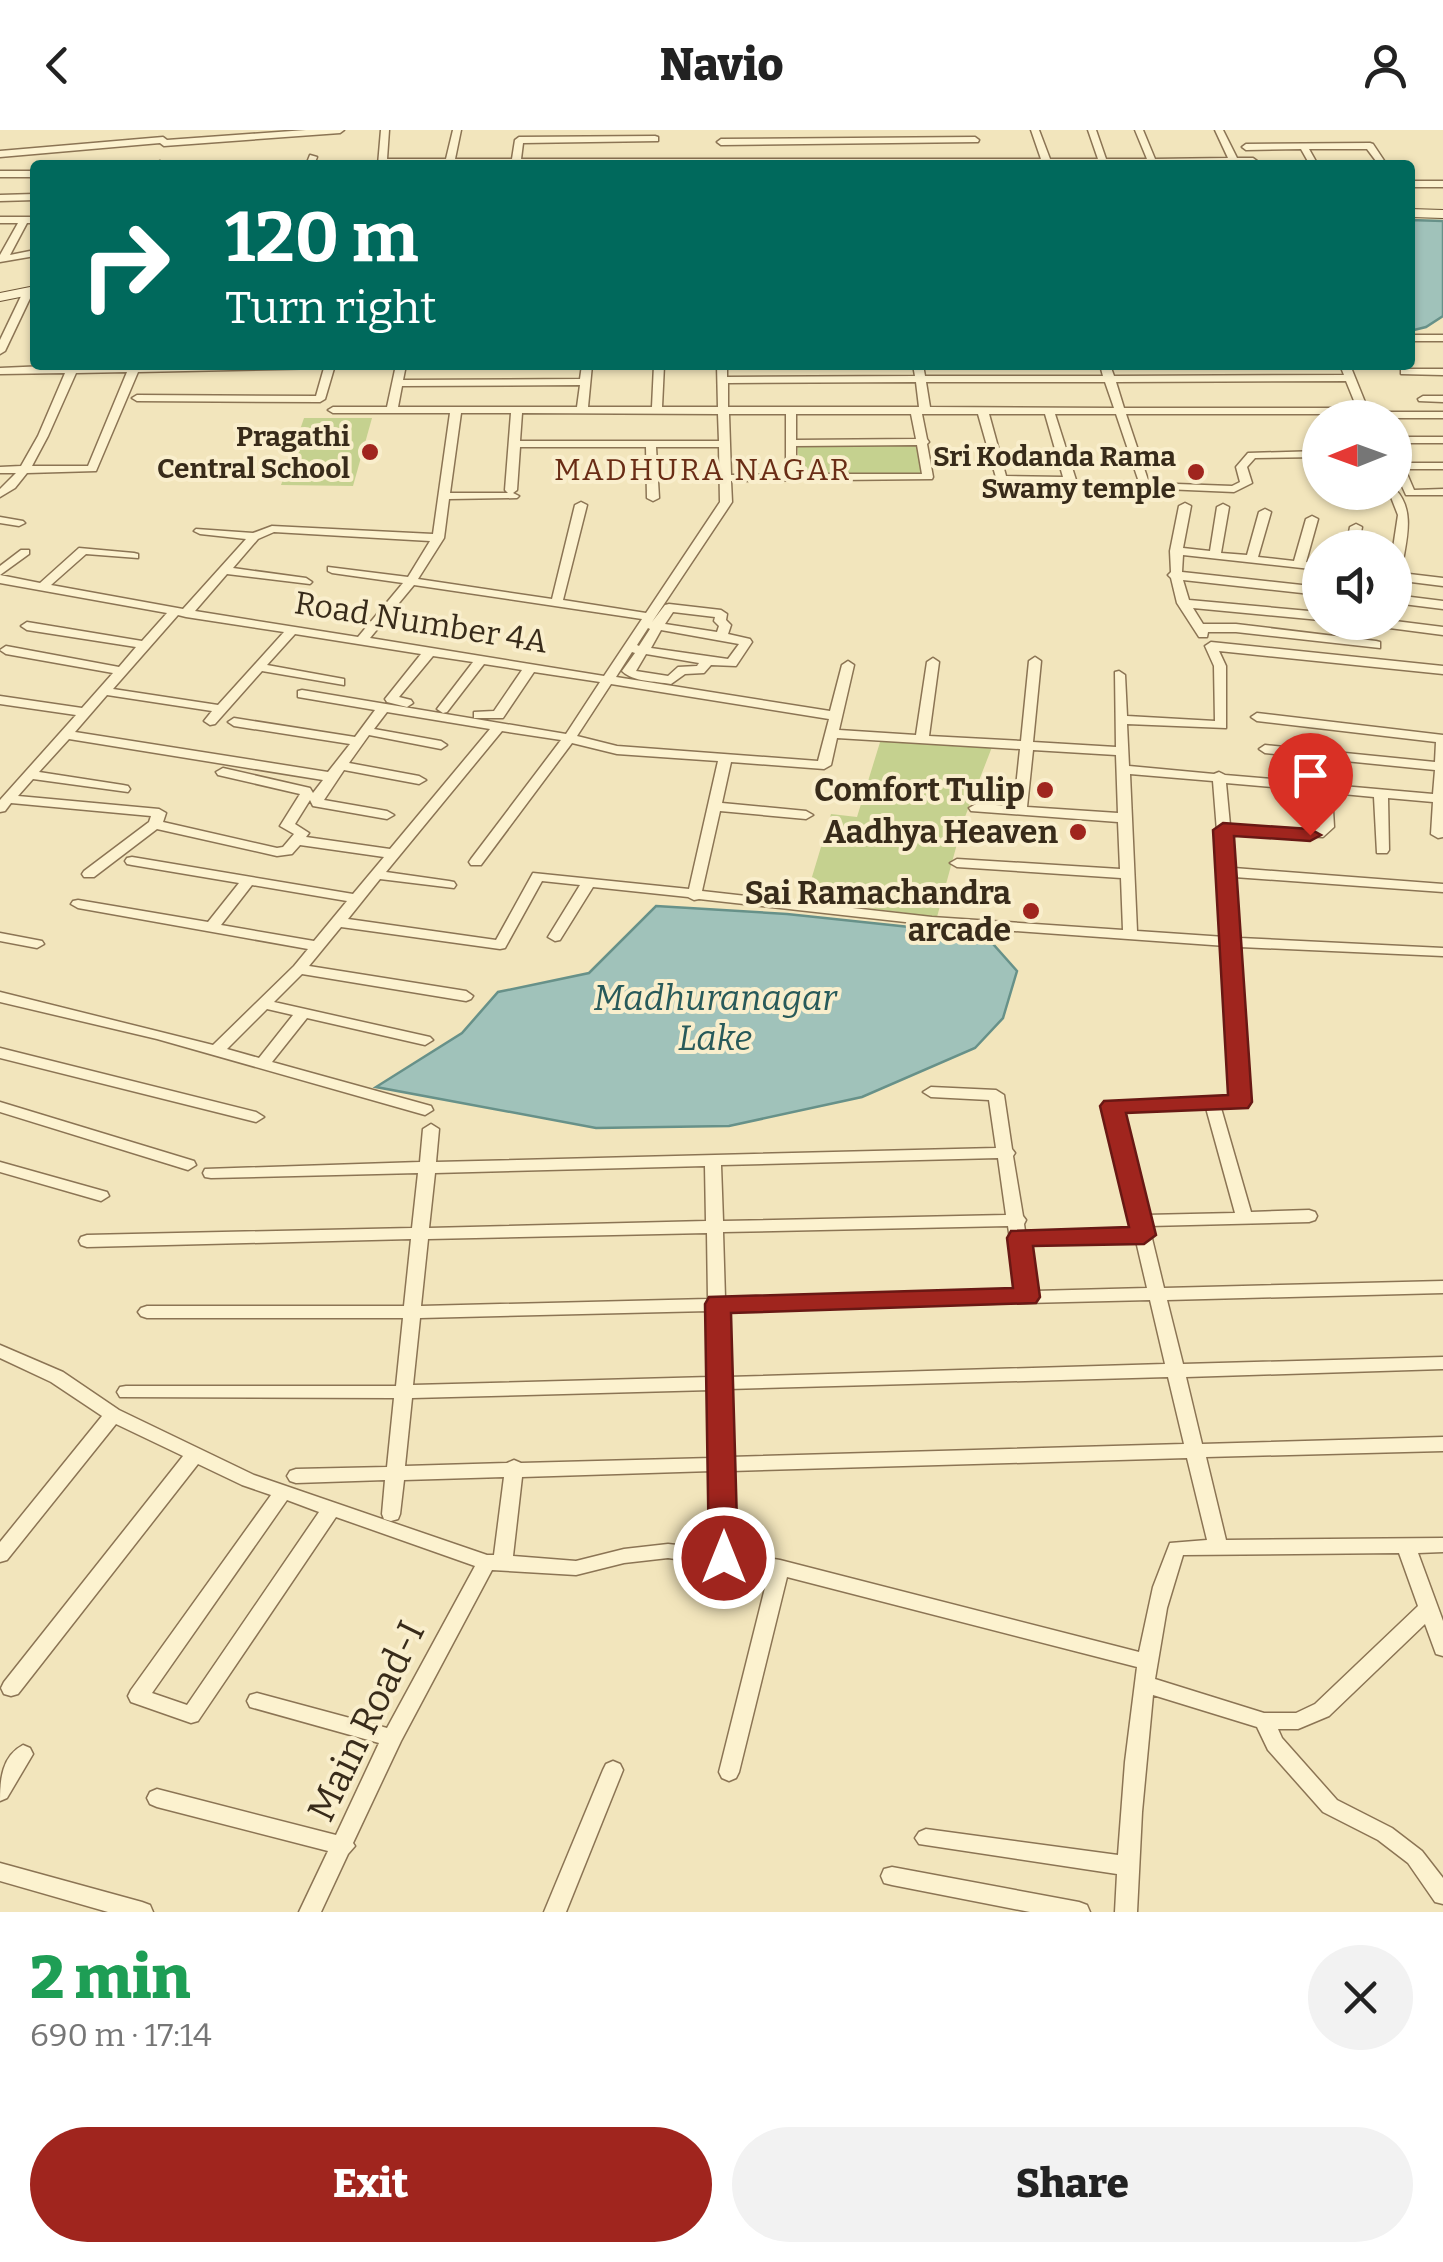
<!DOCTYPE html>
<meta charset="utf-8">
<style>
:root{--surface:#fff;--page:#f2f2f2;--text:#222;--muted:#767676;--accent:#a0251e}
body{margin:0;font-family:Bitter,serif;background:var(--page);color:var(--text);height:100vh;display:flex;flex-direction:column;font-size:38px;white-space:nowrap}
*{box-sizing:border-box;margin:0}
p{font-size:32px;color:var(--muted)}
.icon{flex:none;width:55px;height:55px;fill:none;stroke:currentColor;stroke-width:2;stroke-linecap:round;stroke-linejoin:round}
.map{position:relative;height:1782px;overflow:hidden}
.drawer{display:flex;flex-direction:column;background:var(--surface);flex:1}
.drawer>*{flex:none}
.banner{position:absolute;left:30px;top:30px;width:1385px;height:210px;border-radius:10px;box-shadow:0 2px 8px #0004;background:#00695c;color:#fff;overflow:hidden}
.needle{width:65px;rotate:269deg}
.fabs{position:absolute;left:1302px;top:270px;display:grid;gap:20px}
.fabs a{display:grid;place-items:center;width:110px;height:110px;border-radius:50%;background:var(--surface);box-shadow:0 2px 8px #0004;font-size:50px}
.pin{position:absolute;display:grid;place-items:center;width:85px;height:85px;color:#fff;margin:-102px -42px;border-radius:50% 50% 50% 0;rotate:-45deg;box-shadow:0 0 10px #0007}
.pin .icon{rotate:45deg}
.me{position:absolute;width:110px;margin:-55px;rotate:0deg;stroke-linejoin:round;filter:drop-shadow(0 0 8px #0008)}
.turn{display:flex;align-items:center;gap:35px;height:210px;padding:0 30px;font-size:45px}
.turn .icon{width:130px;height:130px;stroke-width:2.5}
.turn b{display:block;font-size:70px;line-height:85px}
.round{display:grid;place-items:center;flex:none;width:105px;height:105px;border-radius:52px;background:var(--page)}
.overview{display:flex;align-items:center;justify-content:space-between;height:170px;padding:0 30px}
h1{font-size:60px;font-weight:800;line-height:75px;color:#1e9e55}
.action{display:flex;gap:20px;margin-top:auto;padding:20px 30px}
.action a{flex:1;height:115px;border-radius:60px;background:var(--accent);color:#fff;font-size:40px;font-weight:800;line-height:115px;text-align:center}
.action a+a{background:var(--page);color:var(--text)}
header{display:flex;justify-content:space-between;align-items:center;height:130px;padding:0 30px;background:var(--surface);font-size:45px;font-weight:800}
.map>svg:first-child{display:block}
.green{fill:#c5d18f}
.water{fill:#a0c2ba;stroke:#679189;stroke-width:2.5}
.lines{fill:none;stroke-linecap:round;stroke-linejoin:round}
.street-casing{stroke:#8b7454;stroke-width:3}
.secondary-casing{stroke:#6c5537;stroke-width:2}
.street{fill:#fcf2cf;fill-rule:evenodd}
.secondary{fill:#fcf2cf;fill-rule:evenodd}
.route{fill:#a0251e;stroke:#681814;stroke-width:2.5}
.poi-dot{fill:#a0251e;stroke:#f9eecc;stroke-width:4}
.labels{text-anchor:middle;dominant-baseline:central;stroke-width:8;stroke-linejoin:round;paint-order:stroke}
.far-poi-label{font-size:28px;font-weight:bold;fill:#382b1a;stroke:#f9eecc;text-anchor:end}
.far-neighbourhood-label{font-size:30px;letter-spacing:2.5px;fill:#692c15;stroke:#f9eecc}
.street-label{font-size:32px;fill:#382b1a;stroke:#f9eecc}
.poi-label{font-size:32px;font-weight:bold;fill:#382b1a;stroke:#f9eecc;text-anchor:end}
.water-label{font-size:35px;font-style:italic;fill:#285a5a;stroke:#f9eecc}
.near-street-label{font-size:38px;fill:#382b1a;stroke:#f9eecc}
</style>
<header><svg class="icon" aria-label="back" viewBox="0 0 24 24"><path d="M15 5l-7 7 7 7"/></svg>Navio<svg class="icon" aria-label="person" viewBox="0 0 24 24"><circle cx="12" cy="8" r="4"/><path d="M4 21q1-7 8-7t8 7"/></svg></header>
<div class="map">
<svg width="1443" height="1782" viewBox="0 0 1443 1782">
<rect width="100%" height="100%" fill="#f2e5bc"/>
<!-- green -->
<g class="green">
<path d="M304 288H372L353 356 281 355Z"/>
<path d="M918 314 924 344 801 345 797 315Z"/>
<path d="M881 609 992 617 963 692 937 787 805 770 831 684 857 687Z"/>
</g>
<!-- water -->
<g class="water">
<path d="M1410 90 1443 91V186L1426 197 1410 201Z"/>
<path d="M656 776 787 784 985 805 1017 841 1003 888 975 918 862 967 729 996 596 998 376 957 462 903 498 862 589 843Z"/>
</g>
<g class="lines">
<!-- street casing -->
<g class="street-casing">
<g id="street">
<path d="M306 0H344L340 3 164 16 160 13 0 27V21L163 7 167 10Z"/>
<path d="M381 0H389L387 29H446L453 0H461L455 29H512L515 10 519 7 655 6 658 7V11L523 13 521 29H1041L1031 0H1039L1050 29H1098L1088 0H1096L1106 29H1147L1135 0H1143L1155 29 1228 28 1215 0H1223L1237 28H1253L1257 31 1240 35H378Z"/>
<path d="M975 7 979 10 978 12 721 15 717 12 721 9Z"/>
<path d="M1370 13 1373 14 1387 35H1379L1367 19H1309L1318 35H1310L1301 19 1246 20 1242 17 1246 14Z"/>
<path d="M310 25 317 27 314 35H306Z"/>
<path d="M160 31 164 35H155Z"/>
<rect x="0" y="41" width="35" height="6"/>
<rect x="1410" y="51" width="33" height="6"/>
<path d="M35 64V70L0 71V65Z"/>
<path d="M0 87H35V93H27L10 125 35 120V126L0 132V125L18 93H0Z"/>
<path d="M28 159 33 162 5 221 0 224V210L23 162Z"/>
<rect x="1410" y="205" width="33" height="6"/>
<path d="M69 235 78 237 335 235 325 269 320 272 137 271 132 268 137 265 316 266 324 238 138 242 96 341 27 343 15 358 0 367V359L16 343H0V337L21 336 38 306 65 243 0 244V238ZM127 242 88 336H32L48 306 76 243Z"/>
<path d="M396 235H406L403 250 580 249 582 235H592L588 277H652L654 235H664L662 277H718L717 235H727V247L915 246 913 235H923L925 246H1103L1100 235H1110L1114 246 1344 245 1340 235H1350L1369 282H1443V288H1361L1360 284H1126L1149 353 1232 356 1240 352 1236 337 1248 323 1320 321V327L1255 328 1247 337 1252 353 1234 362 1141 358 1116 284H1055L1076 350 1070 353 997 351 978 284H922L927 309 929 312 927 314 933 347 932 349 731 351 732 372 652 492 665 475 669 474 721 480 727 484 726 490 731 495 728 504 750 509 752 512 736 536 711 535 704 543 685 544 671 554C655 551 633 552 622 541L635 523 632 522 616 547 830 581 842 535 848 531 854 535 839 600 916 605 927 532 933 528 939 532 929 606 1021 611 1029 531 1035 527 1041 531 1033 612 1116 617 1115 542 1119 541 1125 545 1127 586 1215 591 1214 536 1205 516 1211 512 1443 536V544L1219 521 1226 536V598L1127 594 1129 636 1214 644 1219 642 1225 645 1319 653 1325 651 1331 655 1433 664 1435 640 1265 623 1259 619 1265 615 1435 632 1436 612 1257 591 1251 587 1257 583 1443 605V707L1438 708 1431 704 1433 672 1388 668 1389 720 1387 723H1377L1374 667 1332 663 1334 697 1323 707 1231 703 1234 738 1443 754V762L1234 747 1240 808 1443 818V826L1240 817 1248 972 1240 977 1221 978 1251 1082 1309 1080 1315 1082 1317 1086 1315 1090 1309 1092 1149 1096 1164 1158 1443 1151V1163L1167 1170 1183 1234 1443 1227V1239L1186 1247 1202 1314 1443 1307V1321L1206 1327 1226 1410 1443 1408V1422L1418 1423 1443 1491V1526L1436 1524 1425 1494 1329 1586 1298 1599H1278L1282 1608 1337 1670 1392 1698 1422 1721 1443 1748V1774L1435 1772 1408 1733 1378 1710 1323 1682 1268 1620 1257 1597 1153 1565 1142 1682 1137 1782H1115L1117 1744 919 1714 915 1708 919 1702 926 1699 1118 1725 1125 1632 1137 1537 787 1447 739 1642 736 1648 729 1651 722 1648 719 1642 769 1442 668 1428 624 1433 576 1445 492 1440 401 1611 353 1713 355 1716 348 1724 321 1782H299L328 1721 157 1677 150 1674 147 1668 150 1662 157 1659 336 1705 379 1613 250 1577 247 1571 250 1565 257 1563 387 1598 475 1436 336 1387 198 1591 191 1593 131 1572 128 1566 131 1560 271 1365 242 1355 198 1334 18 1564 11 1566 4 1564 1 1558 4 1552 183 1326 116 1294 7 1430 0 1432V1412L102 1286 51 1252 0 1228V1215L63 1242 119 1280 254 1345 487 1425H494L504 1347 404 1350 400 1384 398 1389 391 1391 384 1389 382 1384 385 1350 296 1353 290 1351 287 1346 290 1341 296 1339 387 1337 394 1268 120 1267 117 1262 120 1257 126 1256H396L403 1188H147L141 1186 138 1182 141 1178 147 1176H404L411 1109 87 1117 81 1115 79 1111 81 1107 87 1105 412 1098 418 1043 211 1048 205 1047 203 1043 205 1039 420 1032 423 999 431 994 439 999 436 1032 996 1018 989 970 931 967 923 962 931 957 996 960 1004 965 1012 1019 1015 1023 1013 1026 1023 1086 1026 1090 1024 1094 1025 1101 1133 1100 1104 976 1106 972 1232 967 1226 816 932 795 699 769 694 770 688 767 593 757 560 810 555 811 548 807 580 755 542 751 505 818 500 819 341 797 309 836 466 861 473 866 471 869 466 871 302 844 274 872 430 907 433 910 425 915 307 888 272 932 431 976 433 980 425 985 157 909 0 872V862L213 915 294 836 308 819 78 778 71 774 73 771 78 770 208 792 239 753 132 735 127 734 125 731 127 728 132 727 353 764 384 727 300 715 292 724 277 726 157 699 94 747H84L82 744 84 741 149 692 151 686 11 673 5 681 0 682V670L76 585 0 574V566L82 578 113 543 6 524 0 520 6 516 119 537 136 517 27 500 21 496 27 492 142 511 167 483 0 453V436L21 420H29V424L0 445 40 453 79 418 134 423 138 424V428L86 424 51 455 183 479 246 409 200 404 194 401 196 399 253 403 272 396 433 404 450 283H333L328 280 333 277H387ZM1346 251 1357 278H1124L1116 252ZM916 252 919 277H728V253ZM926 252H1105L1114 278 930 277ZM580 255 577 277H398L402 256ZM461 283H511L505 360 508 363H450ZM522 283 718 284 719 311H520ZM729 284H786V344L731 345ZM796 284H911L916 309 796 310ZM989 284H1045L1063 347 1006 346ZM917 315 922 344H796V316ZM520 317H646L647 368 653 371 659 368 656 317H719L720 372 646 483 563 470 587 375 581 372 575 375 552 469 418 449 444 408 449 369 517 368 519 366 513 363 517 360ZM274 402 430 411 408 447 328 437V441L332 443 403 453 358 507 195 481 227 444 310 454 312 452 306 448 233 438 258 409ZM414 455 642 489 604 546 370 508ZM673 482 715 487 714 491 719 496 717 502 665 494ZM178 485 186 487 284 502 218 575 113 559ZM648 498 650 499 639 516 637 515ZM661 500 739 514 728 529 651 518ZM295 504 421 524 385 569 387 572 407 577 413 573 411 570 399 567 433 526 473 532 437 579 443 583 447 582 484 534 522 540 494 581 474 582V588H503L534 542 600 552 566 604 302 560 298 561V567L375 580 355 607 234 588 228 592 234 596 350 614 328 642 75 602 107 565 212 581 204 591 210 595 215 594 262 541 344 555V549L267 535ZM646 524 699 533 697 536 678 537 668 546 636 541ZM611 554 829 589 818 631 617 616 577 606ZM387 582 490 599 390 719 306 707 309 703 295 694 310 670 313 676 387 689 394 685 387 681 324 670 344 640 419 654 426 650 419 646 349 633 369 605 441 619 447 615 441 611 374 599ZM502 601 561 610 471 729 469 732 471 735H481L572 613 617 624 718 631 689 759 533 743 496 810 348 789 380 749 454 758 456 755 454 752 449 751 386 742ZM837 608 1020 619 1014 676 976 674 969 678 971 681 1118 692 1120 739 957 729 950 733 957 737 1121 748 1123 800 932 787 702 761 720 681 806 689 813 685 806 681 722 673 731 632 824 639 831 635ZM69 609 323 650 313 663 310 658 223 638 216 642 218 645 300 664 280 696 294 704 283 717 277 718 163 692 166 683 159 679 18 666 33 649 128 662 130 659 128 656 123 655 39 642ZM1033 620 1116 625 1118 683 1027 677ZM1130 644 1213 651 1220 739 1218 742 1220 745 1225 807 1137 801ZM1226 653 1319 661 1320 696 1315 700 1230 695ZM252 755 347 771 314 811 221 795ZM267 879 293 885 259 928 227 919ZM1206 978 1235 1083 1146 1085 1121 981ZM998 1028 1006 1085 723 1091 721 1035ZM705 1036 706 1091 429 1098 435 1043ZM1008 1096 1018 1161 725 1168 723 1102ZM707 1103 708 1169 421 1176 428 1109ZM1136 1111 1147 1158 1035 1161 1027 1113ZM1150 1170 1165 1234 728 1247 726 1180ZM709 1181 710 1247 413 1255 420 1188ZM1168 1247 1184 1314 730 1327 728 1259ZM711 1260 712 1328 521 1333 514 1330 507 1333 405 1336 412 1268ZM1187 1328 1207 1410 1170 1413 1153 1457 1139 1522 780 1430 733 1422 731 1341ZM712 1341 714 1419 668 1414 624 1419 576 1431 513 1426 522 1347ZM287 1370 319 1382 187 1575 152 1563ZM1399 1423 1418 1476 1315 1574 1296 1583H1264L1155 1549 1167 1478 1183 1425Z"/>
<path d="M1405 239H1443V245L1401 244V240Z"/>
<path d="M1423 266H1443V272L1419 271 1418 269Z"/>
<rect x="1395" y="307" width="48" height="6"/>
<path d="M1395 325 1399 326 1402 333H1443V339H1405L1414 360 1443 359V365H1406L1395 341Z"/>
<path d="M1395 359C1417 381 1405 414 1401 443L1443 448V456L1395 450 1393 418 1398 385 1389 362H1395Z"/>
<path d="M1363 362H1374L1377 370 1375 372H1367Z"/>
<path d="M1185 373 1191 376 1183 418 1210 421 1217 377 1223 374 1229 377 1221 423 1247 425 1259 382 1265 379 1271 382 1258 427 1294 431 1306 389 1312 386 1318 389 1306 432 1320 434V440L1183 425 1182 442 1320 457V465L1183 450 1189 470 1320 482V490L1193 478 1203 494H1236L1376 511 1380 512V518L1236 502H1208L1207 507H1199L1177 473 1171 448 1168 445 1171 442 1170 421 1179 376Z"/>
<path d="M0 387 23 391 25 393 19 396 0 393Z"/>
<path d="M1356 394 1362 397 1358 418H1346L1350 397Z"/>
<path d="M1395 465 1443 471V479L1395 473Z"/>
<path d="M1395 491 1443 497V505L1374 496 1368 492Z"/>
<path d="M0 803 42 811 44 814 37 818 0 811Z"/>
<path d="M0 918 256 982 264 987 256 992 0 928Z"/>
<path d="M0 972 194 1031 196 1035 188 1040 0 982Z"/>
<path d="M0 1032 107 1062 109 1066 101 1071 0 1042Z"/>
<path d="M23 1615 30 1618 33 1624 7 1668 0 1671C0 1649 2 1626 23 1615Z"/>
<path d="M613 1631 620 1634 623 1640 566 1782H544L603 1640 606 1634Z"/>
<path d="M0 1733 142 1772 150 1775 153 1782H108L0 1751Z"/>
<path d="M892 1737 1079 1772 1087 1775 1090 1782H1030L892 1755 884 1753 881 1746 884 1739Z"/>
</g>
</g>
<!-- secondary casing -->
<g class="secondary-casing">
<g id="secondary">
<path d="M1410 79 1443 80V88L1410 87Z"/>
<path d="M35 156V164L0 171V163Z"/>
</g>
</g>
<!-- street -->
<use href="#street" class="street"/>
<!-- secondary -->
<use href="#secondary" class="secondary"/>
</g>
<!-- route -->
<path class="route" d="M1223 693 1310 699 1321 705 1310 711 1234 706 1252 972 1248 978 1126 983 1156 1105 1144 1114 1033 1116 1040 1167 1036 1173 731 1183 738 1428 734 1435 724 1439 713 1435 709 1428 705 1174 709 1167 1013 1158 1007 1108 1011 1101 1129 1097 1100 976 1104 971 1228 965 1213 700Z"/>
<!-- markers -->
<g class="poi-dot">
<circle cx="370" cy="322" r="10"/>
<circle cx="1196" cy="342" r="10"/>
<circle cx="1045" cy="660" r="10"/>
<circle cx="1078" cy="702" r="10"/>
<circle cx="1031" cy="781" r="10"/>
</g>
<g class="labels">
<!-- far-poi labels -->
<g class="far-poi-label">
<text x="350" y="306">Pragathi<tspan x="350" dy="32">Central School</tspan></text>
<text x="1176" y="326">Sri Kodanda Rama<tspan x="1176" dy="32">Swamy temple</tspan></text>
</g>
<!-- far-neighbourhood labels -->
<g class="far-neighbourhood-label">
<text x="703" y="340">MADHURA NAGAR</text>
</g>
<!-- street labels -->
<g class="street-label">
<text transform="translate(421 492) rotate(9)">Road Number 4A</text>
</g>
<!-- poi labels -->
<g class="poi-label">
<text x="1025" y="660">Comfort Tulip</text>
<text x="1058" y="702">Aadhya Heaven</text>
<text x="1011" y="763">Sai Ramachandra<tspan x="1011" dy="37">arcade</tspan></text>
</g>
<!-- water labels -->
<g class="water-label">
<text x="715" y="868">Madhuranagar<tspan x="715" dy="40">Lake</tspan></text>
</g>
<!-- near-street labels -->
<g class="near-street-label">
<text transform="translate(366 1591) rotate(-64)">Main Road-I</text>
</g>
</g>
</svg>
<div class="fabs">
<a><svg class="needle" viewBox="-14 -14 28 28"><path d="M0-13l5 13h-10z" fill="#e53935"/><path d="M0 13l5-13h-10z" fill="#767676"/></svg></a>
<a><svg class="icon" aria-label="sound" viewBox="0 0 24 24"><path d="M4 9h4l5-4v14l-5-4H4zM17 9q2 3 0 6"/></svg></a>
</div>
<div class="pin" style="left:1310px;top:705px;background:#d93025"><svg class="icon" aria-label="arrive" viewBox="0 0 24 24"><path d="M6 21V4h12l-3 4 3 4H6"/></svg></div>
<svg class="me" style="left:724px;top:1428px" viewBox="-20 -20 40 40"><circle r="17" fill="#a0251e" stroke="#fff" stroke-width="3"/><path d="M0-11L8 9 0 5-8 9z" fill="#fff"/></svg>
<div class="banner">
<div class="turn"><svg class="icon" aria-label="right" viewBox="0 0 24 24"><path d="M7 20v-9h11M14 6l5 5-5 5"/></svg><div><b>120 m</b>Turn right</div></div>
</div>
</div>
<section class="drawer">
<div class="overview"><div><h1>2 min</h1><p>690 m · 17:14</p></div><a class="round"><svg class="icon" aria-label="close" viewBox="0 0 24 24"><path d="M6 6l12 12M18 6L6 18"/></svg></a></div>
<div class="action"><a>Exit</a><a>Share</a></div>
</section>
